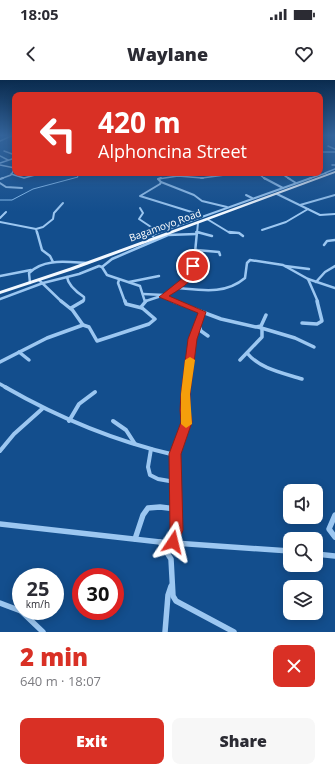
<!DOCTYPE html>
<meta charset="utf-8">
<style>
:root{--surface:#fff;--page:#f7f7f7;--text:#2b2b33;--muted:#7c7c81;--accent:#d93025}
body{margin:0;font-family:"Open Sans",sans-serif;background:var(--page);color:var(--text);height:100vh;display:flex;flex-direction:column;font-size:15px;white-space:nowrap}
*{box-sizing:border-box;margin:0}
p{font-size:13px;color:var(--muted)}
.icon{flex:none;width:22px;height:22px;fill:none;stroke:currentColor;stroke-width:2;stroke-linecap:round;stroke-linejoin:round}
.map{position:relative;height:552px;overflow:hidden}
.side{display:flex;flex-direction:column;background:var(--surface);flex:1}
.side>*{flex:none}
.hud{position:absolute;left:12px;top:12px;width:311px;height:84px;border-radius:8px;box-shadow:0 2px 10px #0003;background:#d93025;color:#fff;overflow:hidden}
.buttons{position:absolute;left:283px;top:404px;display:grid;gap:8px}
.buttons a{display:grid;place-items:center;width:40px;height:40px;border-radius:8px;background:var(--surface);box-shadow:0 2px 10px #0003;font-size:20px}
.speed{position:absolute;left:12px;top:488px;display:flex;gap:8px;font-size:20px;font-weight:700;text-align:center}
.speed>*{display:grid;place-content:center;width:52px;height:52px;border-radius:50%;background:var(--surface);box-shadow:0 2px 10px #0003;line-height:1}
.speed small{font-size:10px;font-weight:400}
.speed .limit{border:6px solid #d22;background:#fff;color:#111}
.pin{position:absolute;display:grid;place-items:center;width:34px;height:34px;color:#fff;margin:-17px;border:2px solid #fff;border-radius:50%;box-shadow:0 1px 4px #0007}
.me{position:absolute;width:44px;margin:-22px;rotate:10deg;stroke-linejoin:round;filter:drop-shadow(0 0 3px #0008)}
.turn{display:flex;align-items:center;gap:14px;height:84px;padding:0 20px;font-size:18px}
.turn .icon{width:52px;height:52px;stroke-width:2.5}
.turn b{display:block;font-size:28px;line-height:34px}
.round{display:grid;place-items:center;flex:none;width:42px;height:42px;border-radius:8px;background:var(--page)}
.overview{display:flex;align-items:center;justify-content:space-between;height:68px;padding:0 20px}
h1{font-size:24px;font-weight:800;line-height:30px;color:var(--accent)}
.cta{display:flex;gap:8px;margin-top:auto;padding:8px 20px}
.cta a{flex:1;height:46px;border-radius:8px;background:var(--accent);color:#fff;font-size:16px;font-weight:800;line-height:46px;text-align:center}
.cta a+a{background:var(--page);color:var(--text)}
.status{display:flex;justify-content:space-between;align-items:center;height:28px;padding:0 20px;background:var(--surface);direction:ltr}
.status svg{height:11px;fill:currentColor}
header{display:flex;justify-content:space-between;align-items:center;height:52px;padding:0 20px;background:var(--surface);font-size:18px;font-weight:800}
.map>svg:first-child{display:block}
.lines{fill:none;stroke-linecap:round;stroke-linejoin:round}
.stream{stroke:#8ec3f4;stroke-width:1}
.minor-far5{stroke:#9cc7f1;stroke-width:1.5}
.minor-far4{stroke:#9cc7f1;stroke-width:2}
.minor-far3{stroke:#9cc7f1;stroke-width:2.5}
.minor-far2{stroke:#9cc7f1;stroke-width:3.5}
.minor-far1{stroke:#9cc7f1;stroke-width:4}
.minor{stroke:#9cc7f1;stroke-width:5.5}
.trunk{fill:#f2f8ff;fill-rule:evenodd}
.route{fill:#d93025;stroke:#8d1f18}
.slow{fill:#f59e0b}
.labels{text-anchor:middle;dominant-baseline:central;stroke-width:4;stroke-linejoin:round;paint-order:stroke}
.far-street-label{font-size:10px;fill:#fff;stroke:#134e8d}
</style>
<div class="status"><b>18:05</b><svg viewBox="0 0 49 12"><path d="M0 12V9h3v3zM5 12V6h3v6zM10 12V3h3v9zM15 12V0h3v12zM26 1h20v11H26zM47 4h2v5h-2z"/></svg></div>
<header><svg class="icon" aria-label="back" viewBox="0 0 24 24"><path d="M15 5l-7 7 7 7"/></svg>Waylane<svg class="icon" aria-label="heart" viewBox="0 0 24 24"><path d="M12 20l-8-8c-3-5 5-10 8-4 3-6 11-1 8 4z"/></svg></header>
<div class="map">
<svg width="335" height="552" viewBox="0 0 335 552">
<rect width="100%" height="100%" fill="#134e8d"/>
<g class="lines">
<!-- stream -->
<path class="stream" d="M0 120H12L33 109 78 97 77 95"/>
<!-- minor-far5 -->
<g class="minor-far5">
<path d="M0 61 13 55"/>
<path d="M328 66 335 69"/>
<path d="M4 71 15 75"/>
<path d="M320 72H335"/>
<path d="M0 76 8 80"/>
<path d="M0 83 15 78"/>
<path d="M0 85 15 88"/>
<path d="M332 85H335"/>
<path d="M258 93 265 99"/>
<path d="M325 93 335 89"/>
<path d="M11 94 24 98 35 95"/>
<path d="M285 96 290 99"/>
<path d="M0 99 11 95 15 88"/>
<path d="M158 99 178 96 202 98 240 93"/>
<path d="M308 99 326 93"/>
</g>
<!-- minor-far4 -->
<g class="minor-far4">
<path d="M161 98 158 99 161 102 160 104 140 116 198 134"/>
<path d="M201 98H203"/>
<path d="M264 98 283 108"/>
<path d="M288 98 296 103"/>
<path d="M0 99 3 98"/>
<path d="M161 102 194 115 202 121 227 127"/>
<path d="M0 103 6 107 22 108"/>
<path d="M277 114 320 135 335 134"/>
<path d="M246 115 252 118"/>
<path d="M300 125 335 115"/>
<path d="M140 128 143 133 139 139 151 147 152 153"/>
<path d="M0 138 6 132"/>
<path d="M207 139 230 153H239"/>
<path d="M0 142 36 149 37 153"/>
<path d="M36 149 43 147 53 139 54 133 63 123"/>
<path d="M262 150 286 142 308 129"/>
<path d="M196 152 201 153"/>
<path d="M157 153 311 98"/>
<path d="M197 153 198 143"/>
</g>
<!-- minor-far3 -->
<g class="minor-far3">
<path d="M37 152 42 170 50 176 53 182"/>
<path d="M152 152 153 156"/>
<path d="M197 152 212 156"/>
<path d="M229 152 239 153 243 156"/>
<path d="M152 155 159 152"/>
<path d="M324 165 327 161 335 160"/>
<path d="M196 170 219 172 220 175"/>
<path d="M285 186 309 189"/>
<path d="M102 187 112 179 168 155 196 154"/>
<path d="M193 193 197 152"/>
<path d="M0 196 31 190"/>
<path d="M67 197C68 205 78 213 84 217V220L81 222"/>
<path d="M308 199 318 222"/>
<path d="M39 200 62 222"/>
<path d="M119 200 118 203 125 222"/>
<path d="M129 202 159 196"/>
<path d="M316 202 325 192 335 186"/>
<path d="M30 203 29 193C44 178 67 182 87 183"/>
<path d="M177 208C201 210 225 215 245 198L247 183 250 180 283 185 308 199 335 208"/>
<path d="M143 214 164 215"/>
<path d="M163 217 175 222"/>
<path d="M0 219 43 203 79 194 99 186 102 187 107 195 140 206 145 222"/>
<path d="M146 221 167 214 193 193 204 192"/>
</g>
<!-- minor-far2 -->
<g class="minor-far2">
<path d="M61 221 71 229"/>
<path d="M83 221 71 228 83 245"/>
<path d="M125 221 126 224 142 228"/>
<path d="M173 221 221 239 256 247 261 246 266 235"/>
<path d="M198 243 201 251 208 256"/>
<path d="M302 243 317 244 322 241 317 221"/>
<path d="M258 247 295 258 314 267"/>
<path d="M19 272 29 280"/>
<path d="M247 273C260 289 283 293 302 299"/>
<path d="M240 280 262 257V249"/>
<path d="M0 282 47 258 83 245 89 247 97 261 149 244 155 239 141 227 146 221"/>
<path d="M0 304 7 308"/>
<path d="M187 308 193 259 202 232"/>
</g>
<!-- minor-far1 -->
<g class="minor-far1">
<path d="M5 307C59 338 114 361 175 375"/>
<path d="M69 341 79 324 95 312"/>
<path d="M113 341 126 350 135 364"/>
<path d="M151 369 148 387 150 395 158 399 175 402"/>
<path d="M0 371 14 354 42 329"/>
<path d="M176 416 175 375 187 342 185 330 187 307"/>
</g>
<!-- minor -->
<g class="minor">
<path d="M335 435 329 449 335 457"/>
<path d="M0 444 160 462 290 471"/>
<path d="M135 459 143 435 148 428 160 427 176 429"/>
<path d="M160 462 171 479 173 516 176 521 234 552"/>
<path d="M173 462 176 451V415"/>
<path d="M316 474 335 476"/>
<path d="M0 523 21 531"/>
<path d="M21 531 43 552"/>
<path d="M165 552 168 515 171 506"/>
</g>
<!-- trunk -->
<path class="trunk" d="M335 91V93L73 190 0 214V211L69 188Z"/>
</g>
<!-- sky -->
<linearGradient id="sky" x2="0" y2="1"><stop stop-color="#0a2b4e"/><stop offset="0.42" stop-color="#33639a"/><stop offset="1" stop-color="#33639a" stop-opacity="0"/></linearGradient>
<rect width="335" height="132" fill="url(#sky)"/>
<!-- route -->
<path class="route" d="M191 185 197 186C196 200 180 209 169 216L206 232 197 259 190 314V330L192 342 181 374 183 450 177 466 173 468 168 466 166 462 170 450 169 374 181 342 180 330 181 314 188 259 198 233 159 217 189 193Z"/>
<!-- slow -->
<path class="slow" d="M190 277 195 280 190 314 192 344 186 348 181 344V314L185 280Z"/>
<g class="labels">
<!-- far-street labels -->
<g class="far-street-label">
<text transform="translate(165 145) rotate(-20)">Bagamoyo Road</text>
</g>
</g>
</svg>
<div class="buttons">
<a><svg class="icon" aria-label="sound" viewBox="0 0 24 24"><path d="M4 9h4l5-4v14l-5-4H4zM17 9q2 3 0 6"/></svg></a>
<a><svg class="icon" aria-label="search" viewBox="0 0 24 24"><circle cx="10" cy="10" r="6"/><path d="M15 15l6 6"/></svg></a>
<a><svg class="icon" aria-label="layers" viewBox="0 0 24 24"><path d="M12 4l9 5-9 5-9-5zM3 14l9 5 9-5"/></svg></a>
</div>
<div class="speed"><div>25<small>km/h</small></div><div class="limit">30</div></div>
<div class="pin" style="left:193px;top:186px;background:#d93025"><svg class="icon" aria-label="arrive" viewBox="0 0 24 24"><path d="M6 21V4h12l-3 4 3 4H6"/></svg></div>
<svg class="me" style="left:173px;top:462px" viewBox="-20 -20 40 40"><path d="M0-17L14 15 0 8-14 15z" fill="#d93025" stroke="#fff" stroke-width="4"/></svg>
<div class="hud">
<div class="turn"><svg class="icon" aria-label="left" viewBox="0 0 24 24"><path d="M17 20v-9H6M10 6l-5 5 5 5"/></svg><div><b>420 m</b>Alphoncina Street</div></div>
</div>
</div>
<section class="side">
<div class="overview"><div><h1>2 min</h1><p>640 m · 18:07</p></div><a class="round" style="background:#d93025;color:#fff"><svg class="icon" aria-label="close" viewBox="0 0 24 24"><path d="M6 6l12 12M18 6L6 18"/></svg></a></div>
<div class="cta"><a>Exit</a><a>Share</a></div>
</section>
